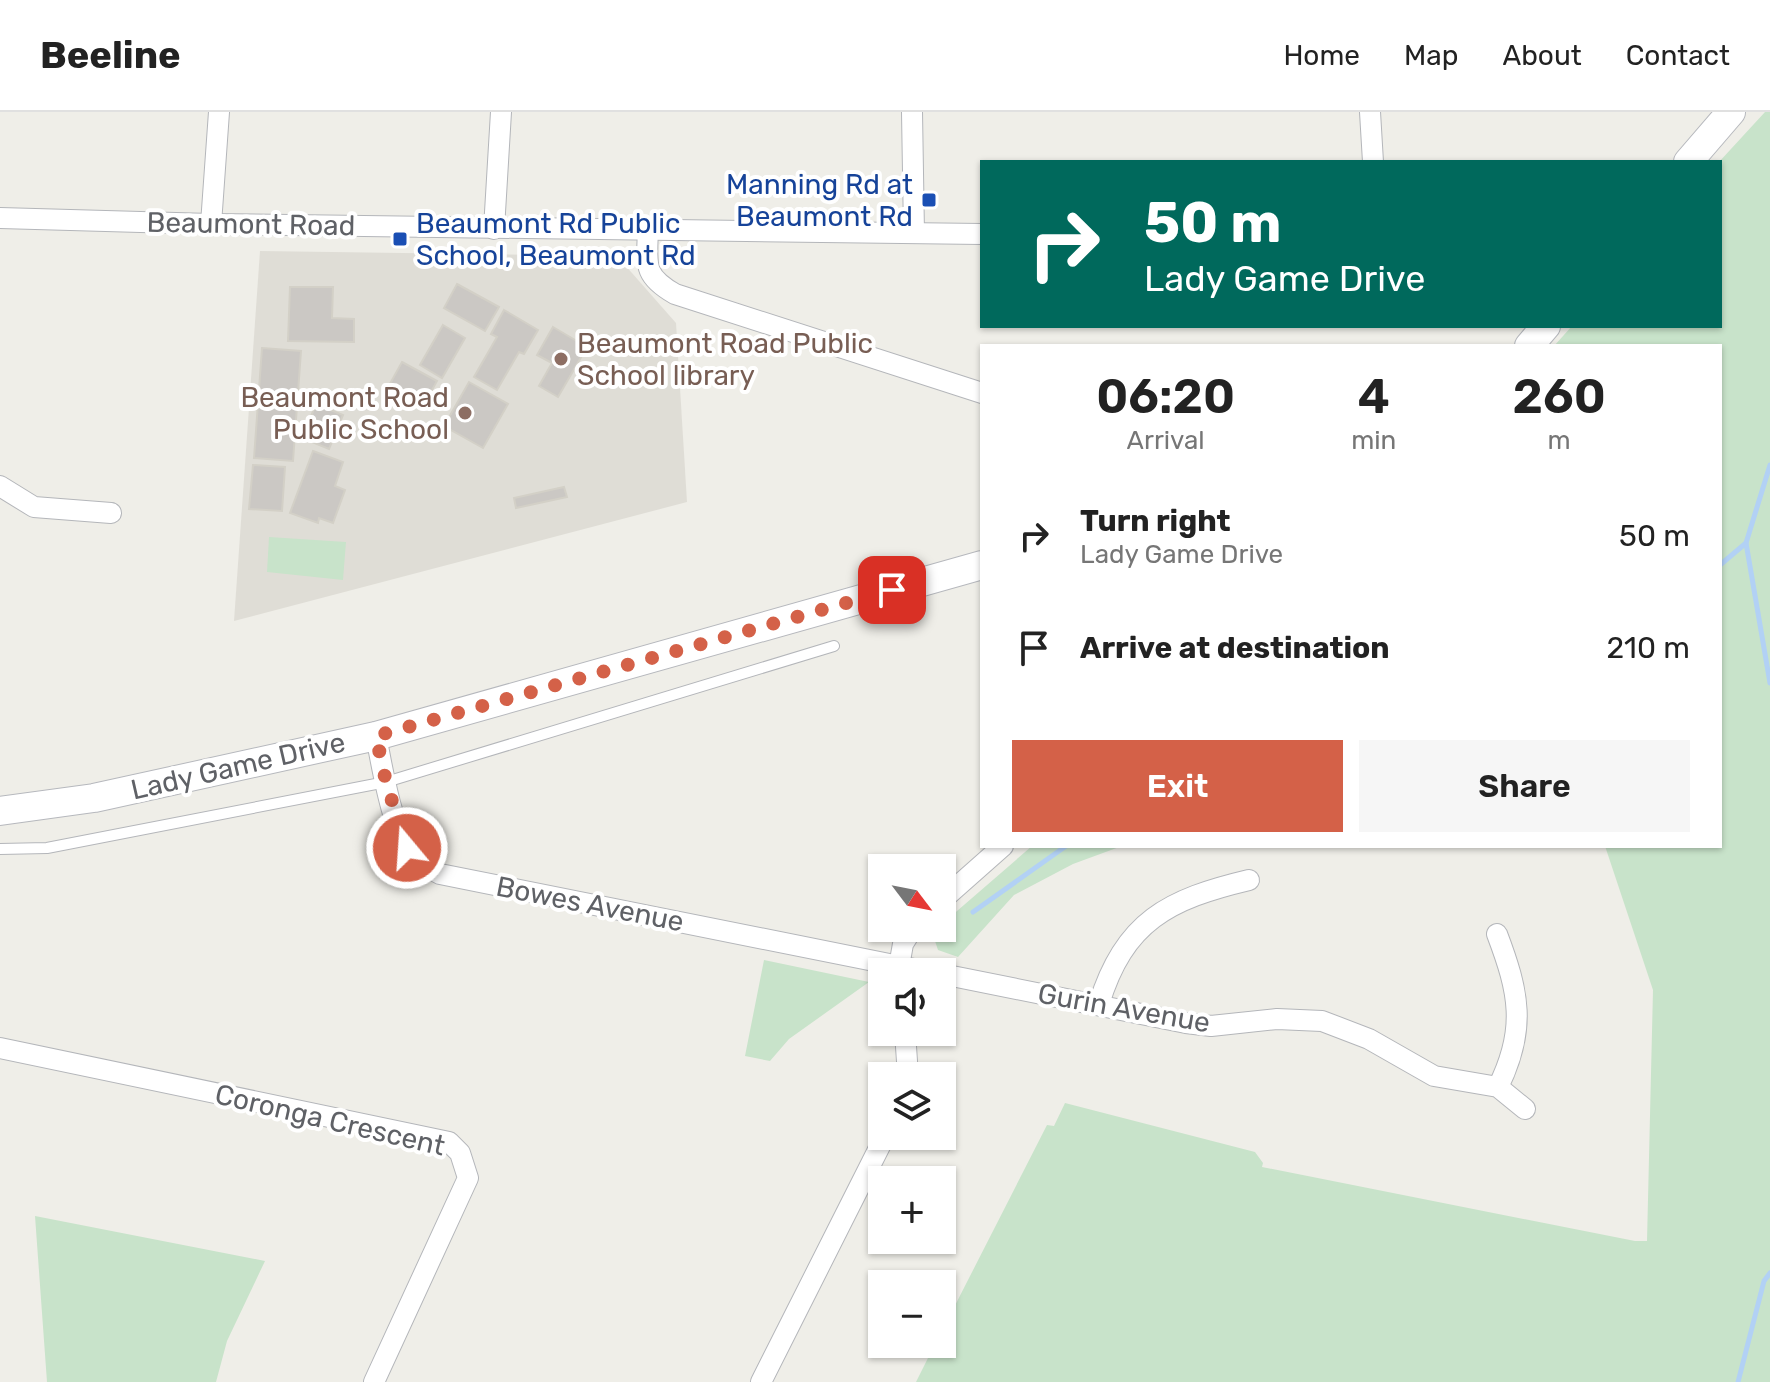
<!DOCTYPE html>
<meta charset="utf-8">
<style>
:root{--surface:#fff;--page:#f6f6f6;--text:#222;--muted:#767676;--line:#e0e0e0;--accent:#d46148}
body{margin:0;font-family:Rubik,sans-serif;background:var(--page);color:var(--text);height:100vh;display:flex;flex-direction:column;font-size:30px;white-space:nowrap}
*{box-sizing:border-box;margin:0}
p{font-size:26px;color:var(--muted)}
.icon{flex:none;width:44px;height:44px;fill:none;stroke:currentColor;stroke-width:2;stroke-linecap:round;stroke-linejoin:round}
.map{position:relative;flex:1;overflow:hidden}
.side{position:absolute;left:980px;top:232px;width:742px;height:504px;display:flex;flex-direction:column;background:var(--surface);border-radius:0px;box-shadow:0 2px 6px #0004}
.side>*{flex:none}
.guide{position:absolute;left:980px;top:48px;width:742px;height:168px;border-radius:0px;box-shadow:0 2px 6px #0004;background:#00695c;color:#fff;overflow:hidden}
.needle{width:52px;rotate:122deg}
.controls{position:absolute;left:868px;top:742px;display:grid;gap:16px}
.controls a{display:grid;place-items:center;width:88px;height:88px;border-radius:0px;background:var(--surface);box-shadow:0 2px 6px #0004;font-size:40px}
.pin{position:absolute;display:grid;place-items:center;width:68px;height:68px;color:#fff;margin:-34px;border-radius:16px;box-shadow:0 4px 12px #0006}
.me{position:absolute;width:88px;margin:-44px;rotate:342deg;stroke-linejoin:round;filter:drop-shadow(0 0 6px #0008)}
.turn{display:flex;align-items:center;gap:28px;height:168px;padding:0 32px;font-size:36px}
.turn .icon{width:104px;height:104px;stroke-width:2.5}
.turn b{display:block;font-size:56px;line-height:68px}
.eta{display:flex;justify-content:space-evenly;align-items:center;height:136px;text-align:center}
.eta b{font-size:48px;font-weight:600;line-height:56px}
.primary-button{display:flex;gap:16px;margin-top:auto;padding:16px 32px}
.primary-button a{flex:1;height:92px;border-radius:0px;background:var(--accent);color:#fff;font-size:32px;font-weight:600;line-height:92px;text-align:center}
.primary-button a+a{background:var(--page);color:var(--text)}
ul{padding:0;list-style:none}
li{display:flex;align-items:center;gap:24px;height:112px;padding:0 32px}
li div{flex:1}
li b{display:block;font-size:30px}
li em{font-style:normal}
header{display:flex;align-items:center;gap:48px;box-sizing:border-box;height:112px;padding:0 40px;background:var(--surface);border-bottom:2px solid var(--line)}
header strong{font-size:38px}
nav{display:flex;gap:44px;margin-inline-start:auto;font-size:28px}
.map>svg:first-child{display:block}
.education{fill:#dfddd6}
.green{fill:#c8e3ca}
.lines{fill:none;stroke-linecap:round;stroke-linejoin:round}
.stream{stroke:#b2d1f5;stroke-width:5}
.building{fill:#cbc8c4;stroke:#d3d0c7;stroke-width:2}
.lane-casing{stroke:#b4b6ba;stroke-width:12}
.street-casing{stroke:#b4b6ba;stroke-width:22}
.secondary-casing{stroke:#b6b8bd;stroke-width:30}
.lane{stroke:#fff;stroke-width:10}
.street{stroke:#fff;stroke-width:20}
.secondary{stroke:#fff;stroke-width:28}
.route{stroke:#d46148;stroke-width:14;stroke-dasharray:0 25.2}
.transit-dot{fill:#1a4fb4;stroke:#fff;stroke-width:3}
.education-dot{fill:#8d6e63;stroke:#fff;stroke-width:3}
.labels{text-anchor:middle;dominant-baseline:central;stroke-width:8;stroke-linejoin:round;paint-order:stroke}
.transit-label{font-size:28px;fill:#164399;stroke:#fff;text-anchor:end}
.street-label{font-size:28px;fill:#5f6166;stroke:#fff}
.education-label{font-size:28px;fill:#785e54;stroke:#fff;text-anchor:start}
</style>
<header>
<strong>Beeline</strong>
<nav><a>Home</a><a>Map</a><a>About</a><a>Contact</a></nav>
</header>
<div class="map">
<svg width="1770" height="1270" viewBox="0 0 1770 1270">
<rect width="100%" height="100%" fill="#efeee8"/>
<!-- education -->
<path class="education" d="M260 139 617 144 676 211 687 390 234 509Z"/>
<!-- green -->
<g class="green">
<path d="M1765 0H1770V1270H916L935 1232H942V1219L1047 1013 1054 1014 1065 991 1255 1040 1263 1051 1262 1055 1635 1129H1647L1653 878 1605 734H1720V234H1554L1572 214H1720L1719 50Z"/>
<path d="M269 425 346 430 343 468 267 460Z"/>
<path d="M1032 734H1122L1073 752 1014 783 958 845 938 838 935 829 942 812Z"/>
<path d="M764 848 869 870 789 927 770 949 745 944Z"/>
<path d="M35 1104 265 1149 227 1229 216 1270H47Z"/>
</g>
<g class="lines">
<!-- stream -->
<g class="stream">
<path d="M1770 353 1746 431 1770 571"/>
<path d="M1720 453 1746 431"/>
<path d="M973 800 1066 734"/>
<path d="M1738 1270 1764 1169 1770 1161"/>
</g>
</g>
<!-- building -->
<g class="building">
<path d="M457 172 499 195 485 219 444 196Z"/>
<path d="M290 175H333L332 206 354 207V230L288 229Z"/>
<path d="M504 198 538 218 524 242 519 240 497 278 474 265 497 225 491 222Z"/>
<path d="M443 213 465 226 442 266 420 253Z"/>
<path d="M553 215 587 235 558 285 539 274 552 251 537 243Z"/>
<path d="M262 236 301 239 293 349 254 346Z"/>
<path d="M402 250 437 269 422 296 387 277Z"/>
<path d="M469 270 508 292 483 336 444 314Z"/>
<path d="M316 292 343 303 329 337 302 326Z"/>
<path d="M313 339 343 350 335 374 345 378 333 411 319 406 318 411 290 401Z"/>
<path d="M253 353 285 355 282 399 249 397Z"/>
<path d="M564 375 567 385 516 396 514 386Z"/>
</g>
<g class="lines">
<!-- lane casing -->
<g class="lane-casing">
<path id="lane" d="M0 737 47 736 386 670 834 534"/>
</g>
<!-- street casing -->
<g class="street-casing">
<g id="street">
<path d="M912 0 914 121"/>
<path d="M1370 0 1373 50"/>
<path d="M0 106 211 112 982 122"/>
<path d="M211 112 219 0"/>
<path d="M494 117 501 0"/>
<path d="M648 117C647 152 642 163 675 182L982 281"/>
<path d="M0 374 34 395 111 401"/>
<path d="M376 624C383 658 392 725 418 750 424 755 433 758 440 762L929 860"/>
<path d="M942 788 1003 734"/>
<path d="M1497 822C1519 880 1527 917 1498 975"/>
<path d="M898 860 903 832 913 816"/>
<path d="M942 862 1186 911 1211 914 1277 907 1322 909 1369 927 1434 964 1498 975 1525 997"/>
<path d="M1099 892C1124 809 1169 787 1249 768"/>
<path d="M905 920 908 964"/>
<path d="M0 936 449 1030 460 1041 468 1066 374 1270"/>
<path d="M761 1270 885 1024"/>
</g>
</g>
<!-- secondary casing -->
<g class="secondary-casing">
<g id="secondary">
<path d="M1688 50 1731 0"/>
<path d="M1529 234 1546 214"/>
<path d="M0 699 94 686 376 624 982 453"/>
</g>
</g>
<!-- lane -->
<use href="#lane" class="lane"/>
<!-- street -->
<use href="#street" class="street"/>
<!-- secondary -->
<use href="#secondary" class="secondary"/>
</g>
<g class="lines">
<!-- route -->
<path class="route" d="M407 736 386 670 376 624 892 478"/>
</g>
<!-- markers -->
<g class="transit-dot">
<rect x="921" y="80" width="16" height="16" rx="4"/>
<rect x="392" y="119" width="16" height="16" rx="4"/>
</g>
<g class="education-dot">
<circle cx="561" cy="247" r="8"/>
<circle cx="465" cy="301" r="8"/>
</g>
<g class="labels">
<!-- transit labels -->
<g class="transit-label">
<text x="913" y="72">Manning Rd at<tspan x="913" dy="32">Beaumont Rd</tspan></text>
<text x="416" y="111" text-anchor="start">Beaumont Rd Public<tspan x="416" dy="32">School, Beaumont Rd</tspan></text>
</g>
<!-- street labels -->
<g class="street-label">
<text transform="translate(251 112) rotate(1)">Beaumont Road</text>
<text transform="translate(238 654) rotate(-13)">Lady Game Drive</text>
<text transform="translate(590 792) rotate(11)">Bowes Avenue</text>
<text transform="translate(1124 896) rotate(10)">Gurin Avenue</text>
<text transform="translate(330 1008) rotate(13)">Coronga Crescent</text>
</g>
<!-- education labels -->
<g class="education-label">
<text x="577" y="231">Beaumont Road Public<tspan x="577" dy="32">School library</tspan></text>
<text x="449" y="285" text-anchor="end">Beaumont Road<tspan x="449" dy="32">Public School</tspan></text>
</g>
</g>
</svg>
<div class="controls">
<a><svg class="needle" viewBox="-14 -14 28 28"><path d="M0-13l5 13h-10z" fill="#e53935"/><path d="M0 13l5-13h-10z" fill="#767676"/></svg></a>
<a><svg class="icon" aria-label="sound" viewBox="0 0 24 24"><path d="M4 9h4l5-4v14l-5-4H4zM17 9q2 3 0 6"/></svg></a>
<a><svg class="icon" aria-label="layers" viewBox="0 0 24 24"><path d="M12 4l9 5-9 5-9-5zM3 14l9 5 9-5"/></svg></a>
<a>+</a>
<a>−</a>
</div>
<div class="pin" style="left:892px;top:478px;background:#d93025"><svg class="icon" aria-label="arrive" viewBox="0 0 24 24"><path d="M6 21V4h12l-3 4 3 4H6"/></svg></div>
<svg class="me" style="left:407px;top:736px" viewBox="-20 -20 40 40"><circle r="17" fill="#d46148" stroke="#fff" stroke-width="3"/><path d="M0-11L8 9 0 5-8 9z" fill="#fff"/></svg>
<div class="guide">
<div class="turn"><svg class="icon" aria-label="right" viewBox="0 0 24 24"><path d="M7 20v-9h11M14 6l5 5-5 5"/></svg><div><b>50 m</b>Lady Game Drive</div></div>
</div>
<section class="side">
<div class="eta">
<div><b>06:20</b><p>Arrival</p></div>
<div><b>4</b><p>min</p></div>
<div><b>260</b><p>m</p></div>
</div>
<ul>
<li><svg class="icon" aria-label="right" viewBox="0 0 24 24"><path d="M7 20v-9h11M14 6l5 5-5 5"/></svg><div><b>Turn right</b><p>Lady Game Drive</p></div><em>50 m</em></li>
<li><svg class="icon" aria-label="arrive" viewBox="0 0 24 24"><path d="M6 21V4h12l-3 4 3 4H6"/></svg><div><b>Arrive at destination</b></div><em>210 m</em></li>
</ul>
<div class="primary-button"><a>Exit</a><a>Share</a></div>
</section>
</div>
